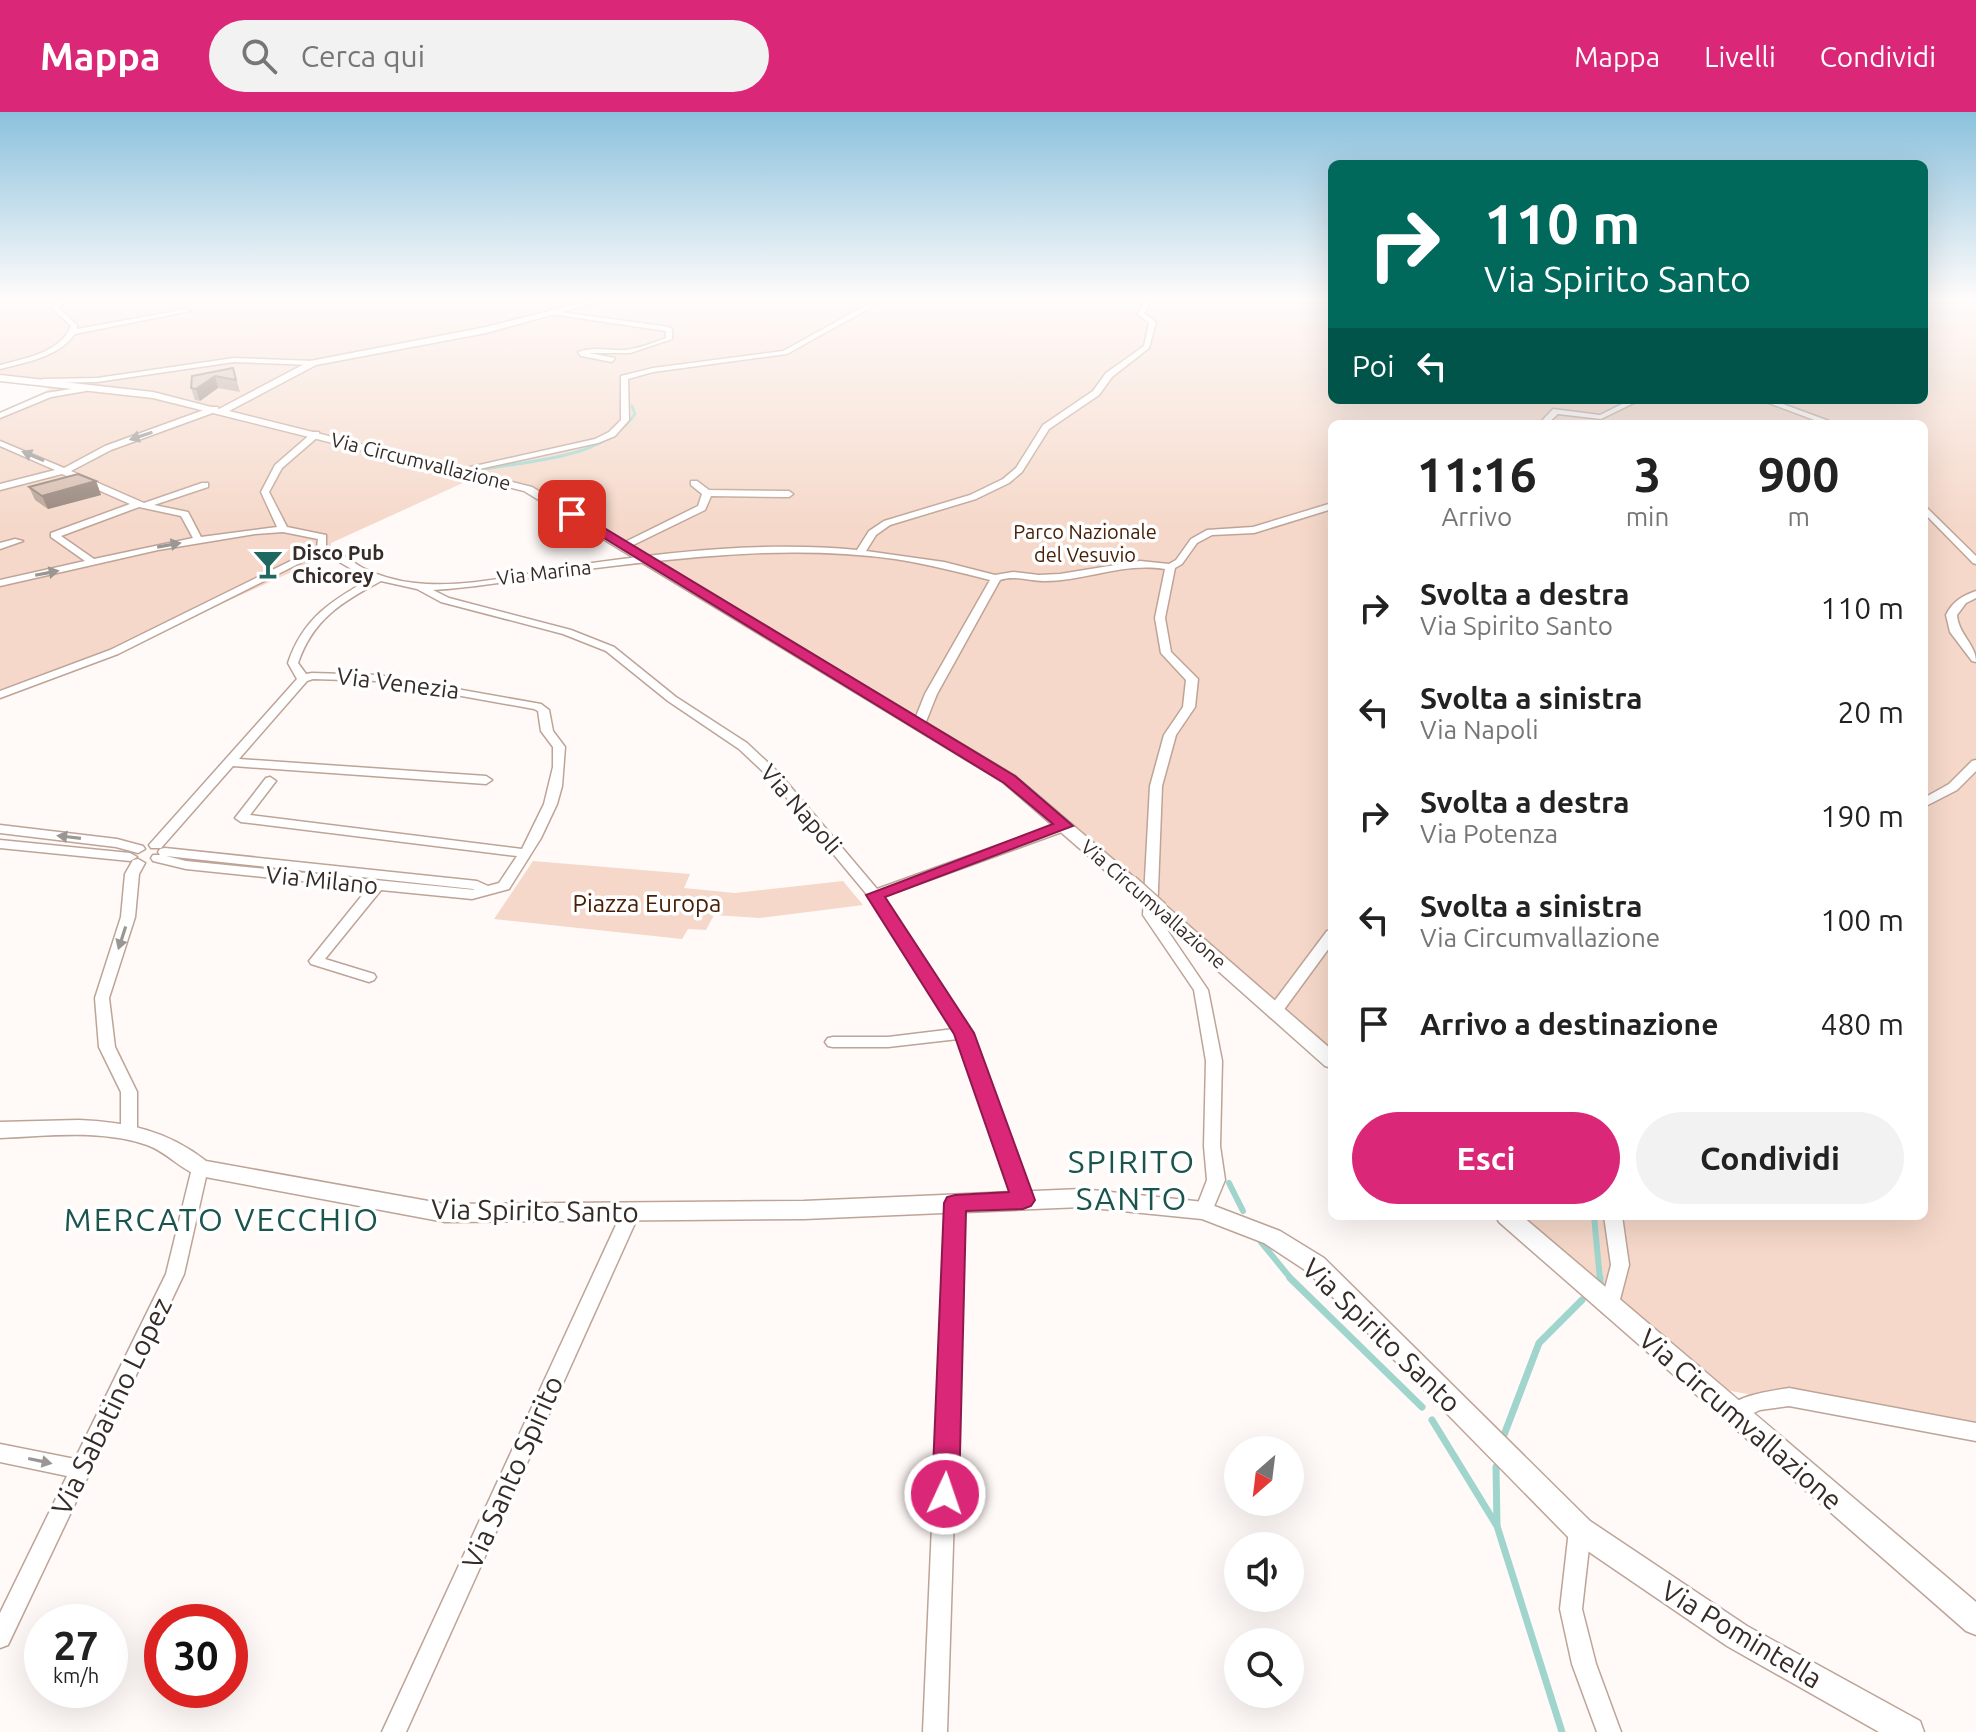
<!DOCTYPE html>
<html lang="it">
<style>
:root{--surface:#fff;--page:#f2f2f2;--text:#222;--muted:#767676;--accent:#db2777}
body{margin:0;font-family:Ubuntu,sans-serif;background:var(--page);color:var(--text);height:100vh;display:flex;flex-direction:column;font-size:30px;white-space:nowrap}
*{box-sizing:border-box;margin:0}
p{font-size:26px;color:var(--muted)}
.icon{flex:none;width:44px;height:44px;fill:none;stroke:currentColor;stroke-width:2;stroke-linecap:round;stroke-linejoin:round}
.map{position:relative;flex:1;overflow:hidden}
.drawer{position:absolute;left:1328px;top:308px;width:600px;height:800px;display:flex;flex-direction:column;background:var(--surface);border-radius:12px;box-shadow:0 8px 32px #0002}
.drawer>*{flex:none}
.banner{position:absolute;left:1328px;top:48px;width:600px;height:244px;border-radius:12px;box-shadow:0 8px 32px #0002;background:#00695c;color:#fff;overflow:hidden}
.needle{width:52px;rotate:208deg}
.buttons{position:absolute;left:1224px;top:1324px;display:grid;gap:16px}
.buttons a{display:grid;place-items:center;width:80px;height:80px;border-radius:50%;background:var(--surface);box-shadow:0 8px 32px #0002;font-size:40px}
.speed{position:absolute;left:24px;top:1492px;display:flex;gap:16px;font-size:40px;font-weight:700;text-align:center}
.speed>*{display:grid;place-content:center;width:104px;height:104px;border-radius:50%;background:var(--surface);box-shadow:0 8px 32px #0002;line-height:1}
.speed small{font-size:20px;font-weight:400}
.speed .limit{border:12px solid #d22;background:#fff;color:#111}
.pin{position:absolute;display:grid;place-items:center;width:68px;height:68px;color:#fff;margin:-34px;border-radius:16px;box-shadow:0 4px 12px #0006}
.me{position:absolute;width:88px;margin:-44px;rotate:3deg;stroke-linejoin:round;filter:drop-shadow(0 0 6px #0008)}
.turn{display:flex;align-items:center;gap:28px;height:168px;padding:0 24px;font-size:36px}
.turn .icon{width:104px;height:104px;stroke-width:2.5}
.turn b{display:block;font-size:56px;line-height:68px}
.then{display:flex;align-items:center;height:76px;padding:0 24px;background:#0003;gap:16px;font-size:30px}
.eta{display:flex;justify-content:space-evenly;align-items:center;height:136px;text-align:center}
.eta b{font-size:48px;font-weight:600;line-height:56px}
.action{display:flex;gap:16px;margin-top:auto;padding:16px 24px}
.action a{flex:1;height:92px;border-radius:48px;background:var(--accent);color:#fff;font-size:32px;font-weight:600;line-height:92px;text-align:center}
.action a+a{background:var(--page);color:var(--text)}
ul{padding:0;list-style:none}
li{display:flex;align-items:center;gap:24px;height:104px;padding:0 24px}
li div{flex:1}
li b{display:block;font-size:30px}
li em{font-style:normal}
header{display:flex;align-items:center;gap:48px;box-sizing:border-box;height:112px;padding:0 40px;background:var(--accent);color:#fff}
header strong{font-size:38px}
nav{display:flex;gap:44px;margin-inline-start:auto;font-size:28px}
.search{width:560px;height:72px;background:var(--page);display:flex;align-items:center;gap:20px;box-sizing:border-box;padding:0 28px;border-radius:44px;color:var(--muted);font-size:30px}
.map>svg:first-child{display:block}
.green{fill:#f5d8c9}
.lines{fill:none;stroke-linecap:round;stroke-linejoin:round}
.stream-far2{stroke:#9fd5cd;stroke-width:3}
.stream-far1{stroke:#9fd5cd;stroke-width:6}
.stream{stroke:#9fd5cd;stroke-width:7}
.street-casing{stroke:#bea497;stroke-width:3}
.secondary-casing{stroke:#bea497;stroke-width:3}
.street{fill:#fff;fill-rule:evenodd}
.secondary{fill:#fff;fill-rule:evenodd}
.secondary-bridge-casing{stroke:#bea497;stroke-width:19;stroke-linecap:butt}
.secondary-bridge{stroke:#fff;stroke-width:16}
.wall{fill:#b9a396}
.shaded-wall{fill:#96847a}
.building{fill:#d7bdaf;stroke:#96847a;stroke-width:2}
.oneway{fill:#9a9693}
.route{fill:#db2777;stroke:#8e194d;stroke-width:2}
.labels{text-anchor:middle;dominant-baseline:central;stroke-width:7;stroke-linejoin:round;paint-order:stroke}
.far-street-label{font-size:20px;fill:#362c27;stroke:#fff}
.far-park-label{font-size:20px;fill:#482008;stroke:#fff}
.far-poi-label{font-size:20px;font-weight:bold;fill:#362c27;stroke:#fff;text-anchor:start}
.street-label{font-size:24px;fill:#362c27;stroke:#fff}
.park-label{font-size:24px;fill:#482008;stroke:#fff}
.near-street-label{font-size:28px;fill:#362c27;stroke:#fff}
.near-neighbourhood-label{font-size:32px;letter-spacing:2px;fill:#1a544d;stroke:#fff}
</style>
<header>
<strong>Mappa</strong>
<div class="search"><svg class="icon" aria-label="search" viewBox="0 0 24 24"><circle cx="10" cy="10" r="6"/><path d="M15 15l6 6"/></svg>Cerca qui</div>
<nav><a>Mappa</a><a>Livelli</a><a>Condividi</a></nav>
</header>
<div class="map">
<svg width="1976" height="1620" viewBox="0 0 1976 1620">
<rect width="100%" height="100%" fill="#fff9f7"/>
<!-- green -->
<g class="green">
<path d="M0 188H1332V288H1924V188H1976V1324L1682 1270 1495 1104H1924V312H1332V960L997 662 524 379 476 365 331 431V442C222 492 112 542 0 585V303L39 286 49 276 45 271 0 268Z"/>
<path d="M533 749 690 762 684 776 735 781 843 769 863 793 760 806 714 803 706 818 688 817 682 827 494 807Z"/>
</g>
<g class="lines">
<!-- stream-far2 -->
<path class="stream-far2" d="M479 358C530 348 603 348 635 302L632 294"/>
<!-- stream-far1 -->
<g class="stream-far1">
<path d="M1229 1071 1243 1099"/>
<path d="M1594 1104 1600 1168"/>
<path d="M1261 1130 1292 1168"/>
</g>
<!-- stream -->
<g class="stream">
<path d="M1290 1166 1422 1295"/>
<path d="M1600 1166V1172"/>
<path d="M1432 1308 1497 1414 1562 1620"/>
<path d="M1504 1323 1539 1231 1582 1188"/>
<path d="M1496 1355 1497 1413"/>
</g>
<!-- street casing -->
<g class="street-casing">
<g id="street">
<path d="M59 188H66L59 196 77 213V217L187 197 190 199 75 222C58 245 27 250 0 257V253C26 246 60 241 71 214L52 196Z"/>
<path d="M876 188H884L787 242 653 260 628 267 629 308 615 324 598 331 461 361 457 358 595 327 609 320 621 308V264L653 256 783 239Z"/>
<path d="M1146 188H1152L1144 201 1156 210 1149 236 1112 265 1099 283 1049 317 1022 360 1009 371 976 387 890 413 876 423 866 439 944 450 995 463 1013 460 1039 463 1060 462 1140 449 1169 452 1176 448 1191 427 1207 418 1253 415 1332 391V397L1254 421 1212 423 1197 431 1182 452 1175 456 1165 506 1171 540 1198 567 1195 595 1176 623 1162 674 1157 803 1208 878 1222 949 1220 1034 1225 1068 1210 1104 1204 1106 1198 1104 1195 1099 1207 1068 1204 1034 1206 949 1194 878 1143 803 1150 674 1164 623 1183 595 1186 568 1161 541 1155 506 1165 457C1124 450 1085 469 1044 469 1029 469 1015 463 1000 468L937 582 925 612 919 615 913 612 925 582 990 468C959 460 927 452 895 447 796 433 695 444 596 456 542 463 488 475 433 478L449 486 571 518 614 535 676 585 747 631 779 661 877 777 1060 711H1070L1071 714 1070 717 882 785 972 921 1032 1088 1029 1093 1023 1095 1017 1093 1014 1088 958 927 888 935H833L828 934 825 930 828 926 833 925H888L954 917 869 785 771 667 739 637 668 589 606 539 563 522 441 490 417 477 381 469C342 490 313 507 298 551L306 562 312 561 378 563 541 592 549 598 553 619 565 635 562 674 557 692 541 726 509 777 472 787 381 778 325 847 374 862 376 865 374 868 369 870 311 852 309 849 368 776 186 757 153 749 151 746 153 743H160L158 740 160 737 165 736 477 769 488 774 499 771 517 744 241 710 235 706 266 666 270 665 276 669 250 703 522 737 544 692 553 655V635L541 619 538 599 534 597 378 569 313 567 307 569 239 647 486 664 492 668 486 672 233 654 161 736H151L149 733 297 567 288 551C303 506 332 488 372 466L355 459 322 440 118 542 0 586V579L110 538 317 436 318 427 283 420 255 422 158 438 0 474V468L85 449 51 425V421L130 392 62 362 0 378V372L55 358 0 334V329L64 356 105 334 212 295H218V299L111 338 71 359 144 391 202 371H208V375L154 393 188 400 201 425 277 415 261 380 275 353 313 320H319V324L282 356 269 380 287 415 326 423V435C340 439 350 449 363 456 379 464 397 469 415 471 466 477 527 461 578 453 670 440 765 429 857 438L869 419 884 409 970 383 1003 367 1016 356 1043 313 1093 279 1106 261 1144 234 1149 211 1137 202ZM139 395 181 404 193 426 94 447 61 424ZM166 744 473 777 475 778 186 749Z"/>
<path d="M553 199 669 215 672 217V227L630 241H589L615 246 612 250 581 244 578 240C595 234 609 239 626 238 640 236 653 231 666 226V219L551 202Z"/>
<path d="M234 246 313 249 317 251 313 253 234 250 97 270 43 271 39 269 43 267 97 266Z"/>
<path d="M83 275H86V279L51 285 0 306V301L46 281Z"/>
<path d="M1630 288H1640L1601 307 1558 302 1547 312H1539L1553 297 1600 303Z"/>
<path d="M1761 288H1772L1837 312H1825Z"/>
<path d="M691 369H697L709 378 789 379 793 382 789 385 711 384 705 398 629 435H623V431L698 394 702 382 691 373Z"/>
<path d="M1924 393 1976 444V452L1973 451 1924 401Z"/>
<path d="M15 427 23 429 0 437V431Z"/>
<path d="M1976 479V486L1966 491 1957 503C1958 522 1976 532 1976 550L1972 549 1950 520 1946 503C1952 490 1962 484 1976 479Z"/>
<path d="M1976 648V659L1957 678 1924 695V686L1949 672 1972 649Z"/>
<path d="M0 713 117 727 143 734 145 737 138 741 116 735 0 721Z"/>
<path d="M0 728 130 741 137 745 130 749 0 736Z"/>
<path d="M138 747 145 751 139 762 135 805 109 886 115 935 137 980V1019L135 1023 129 1025 123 1023 121 1019V980L99 935 95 886 121 805 125 762 133 748Z"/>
<path d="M1332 818V832L1280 903H1270L1267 899 1327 819Z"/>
<path d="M200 1050 206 1052 208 1056 184 1162 8 1533 0 1536V1501L67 1364 0 1350V1332L75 1347 166 1162 192 1056 194 1052Z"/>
<path d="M955 1084 961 1086 964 1091 947 1620H923L946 1091 949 1086Z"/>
<path d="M631 1093 637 1095 640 1100 406 1620H382L622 1100 625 1095Z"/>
<path d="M1604 1104H1622L1629 1153 1618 1195 1616 1200 1609 1203 1602 1200 1600 1195 1611 1153Z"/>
<path d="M1789 1276 1976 1311V1329L1789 1294 1760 1298 1734 1310 1727 1307 1724 1301C1733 1283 1771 1279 1789 1276Z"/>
<path d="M1580 1408 1588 1411 1591 1418 1582 1497 1596 1552 1621 1620H1597L1572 1552 1560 1497 1569 1418 1572 1411Z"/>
</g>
</g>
<!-- secondary casing -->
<g class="secondary-casing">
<g id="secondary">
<path d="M592 188H605L486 221 316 253 229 299 532 375 1015 664 1136 767 1139 771 1136 775H1124L1003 670 524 379 153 286 0 269V263L153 280 219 297 310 249 486 215Z"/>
<path d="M1160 793 1166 794 1332 938V956L1325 954 1154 802 1151 798 1154 794Z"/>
<path d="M79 1008C127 1010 168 1019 206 1049L445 1092 804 1089 1082 1077 1204 1090 1280 1119 1324 1146 1590 1409 1747 1514 1920 1609 1924 1620H1879L1727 1534 1570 1427 1308 1160 1264 1131 1202 1107 1082 1095 804 1107 445 1110 200 1064C181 1058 167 1040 147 1033 101 1017 48 1024 0 1026V1010Z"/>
<path d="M1496 1104H1522L1976 1490V1523L1966 1519 1499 1110Z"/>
</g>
</g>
<!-- street -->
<use href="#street" class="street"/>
<!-- secondary -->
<use href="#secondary" class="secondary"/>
<!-- secondary-bridge casing -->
<g class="secondary-bridge-casing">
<path id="secondary-bridge" d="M1130 771 1160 798"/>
</g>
<!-- secondary-bridge -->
<use href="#secondary-bridge" class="secondary-bridge"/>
</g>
<!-- wall -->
<g class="wall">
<path d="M233 256 240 280 218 276 200 289 195 288 191 276Z"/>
<path d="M96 369 101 383 48 397 35 388 29 375Z"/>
</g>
<!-- shaded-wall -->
<g class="shaded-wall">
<path d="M215 264 218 276 200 289 196 277Z"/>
<path d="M96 369 101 383 48 397 42 384Z"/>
</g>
<!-- building -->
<g class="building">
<path d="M233 256 236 268 215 264 196 277 191 276 192 264Z"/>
<path d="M78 362 96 369 42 384 29 375Z"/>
</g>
<!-- one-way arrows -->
<defs><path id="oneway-solid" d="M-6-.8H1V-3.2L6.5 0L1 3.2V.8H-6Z" transform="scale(2)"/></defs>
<g class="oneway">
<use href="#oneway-solid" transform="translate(141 324) rotate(162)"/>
<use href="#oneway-solid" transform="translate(33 344) rotate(-157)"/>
<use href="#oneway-solid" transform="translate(169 433) rotate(-10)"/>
<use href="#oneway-solid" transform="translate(47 461) rotate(-11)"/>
<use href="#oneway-solid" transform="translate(69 725) rotate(-173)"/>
<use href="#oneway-solid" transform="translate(122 826) rotate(108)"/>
<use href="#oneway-solid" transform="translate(40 1349) rotate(12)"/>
</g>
<!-- sky -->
<linearGradient id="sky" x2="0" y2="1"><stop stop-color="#8bc1dd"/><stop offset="0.45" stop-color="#fffcfb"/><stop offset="1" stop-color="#fffcfb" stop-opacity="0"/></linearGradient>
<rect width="1976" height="415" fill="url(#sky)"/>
<!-- route -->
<path class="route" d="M568 399H576L1015 664 1073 714 885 785 974 921 1035 1088 1031 1094 1023 1097 966 1099 959 1382 955 1390 945 1394 936 1390 932 1382 944 1091 947 1085 955 1083 1009 1080 954 922 866 783 1053 712 1004 671 568 404Z"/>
<!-- icons -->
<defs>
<g id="bar-bare" transform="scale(2.4)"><path d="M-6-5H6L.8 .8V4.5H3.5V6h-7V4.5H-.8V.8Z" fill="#1e6860" stroke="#fff" stroke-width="2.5" paint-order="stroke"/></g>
</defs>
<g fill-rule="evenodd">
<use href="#bar-bare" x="268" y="452"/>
</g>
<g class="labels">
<!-- far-street labels -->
<g class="far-street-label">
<text transform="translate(421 349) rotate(14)">Via Circumvallazione</text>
<text transform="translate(544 460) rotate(-7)">Via Marina</text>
<text transform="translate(1154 792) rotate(41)">Via Circumvallazione</text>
</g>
<!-- far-park labels -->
<g class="far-park-label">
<text x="1085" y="419">Parco Nazionale<tspan x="1085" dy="23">del Vesuvio</tspan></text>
</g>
<!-- far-poi labels -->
<g class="far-poi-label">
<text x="292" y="440">Disco Pub<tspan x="292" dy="23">Chicorey</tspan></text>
</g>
<!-- street labels -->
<g class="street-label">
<text transform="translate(398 571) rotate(7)">Via Venezia</text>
<text transform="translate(801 697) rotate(49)">Via Napoli</text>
<text transform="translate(322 768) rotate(6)">Via Milano</text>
</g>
<!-- park labels -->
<g class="park-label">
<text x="647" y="791">Piazza Europa</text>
</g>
<!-- near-street labels -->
<g class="near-street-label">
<text transform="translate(535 1098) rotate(1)">Via Spirito Santo</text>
<text transform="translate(1382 1223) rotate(44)">Via Spirito Santo</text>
<text transform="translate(111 1294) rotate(-64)">Via Sabatino Lopez</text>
<text transform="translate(1741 1307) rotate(41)">Via Circumvallazione</text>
<text transform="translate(512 1360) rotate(-66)">Via Santo Spirito</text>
<text transform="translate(1742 1522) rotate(31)">Via Pomintella</text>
</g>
<!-- near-neighbourhood labels -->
<g class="near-neighbourhood-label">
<text x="1132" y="1049">SPIRITO<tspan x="1132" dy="37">SANTO</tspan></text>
<text x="222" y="1107">MERCATO VECCHIO</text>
</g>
</g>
</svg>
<div class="buttons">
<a><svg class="needle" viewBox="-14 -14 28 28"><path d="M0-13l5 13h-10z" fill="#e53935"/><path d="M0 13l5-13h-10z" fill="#767676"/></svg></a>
<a><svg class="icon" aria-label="sound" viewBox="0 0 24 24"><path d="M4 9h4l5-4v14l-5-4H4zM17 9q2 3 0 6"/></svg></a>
<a><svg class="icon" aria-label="search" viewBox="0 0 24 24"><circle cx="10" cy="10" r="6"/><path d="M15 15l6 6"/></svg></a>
</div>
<div class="speed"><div>27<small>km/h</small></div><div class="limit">30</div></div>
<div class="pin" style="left:572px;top:402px;background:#d93025"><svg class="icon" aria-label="arrive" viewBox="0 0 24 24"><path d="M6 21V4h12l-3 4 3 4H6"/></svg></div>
<svg class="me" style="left:945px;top:1382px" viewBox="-20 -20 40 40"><circle r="17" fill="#db2777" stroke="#fff" stroke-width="3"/><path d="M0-11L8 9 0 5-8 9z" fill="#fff"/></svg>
<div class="banner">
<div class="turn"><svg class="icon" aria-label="right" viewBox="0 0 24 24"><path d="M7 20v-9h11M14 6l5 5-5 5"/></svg><div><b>110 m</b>Via Spirito Santo</div></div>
<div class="then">Poi<svg class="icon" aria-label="left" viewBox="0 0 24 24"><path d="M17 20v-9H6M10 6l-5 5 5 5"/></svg></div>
</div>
<section class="drawer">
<div class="eta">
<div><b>11:16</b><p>Arrivo</p></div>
<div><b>3</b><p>min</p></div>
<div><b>900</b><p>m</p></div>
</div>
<ul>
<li><svg class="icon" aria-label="right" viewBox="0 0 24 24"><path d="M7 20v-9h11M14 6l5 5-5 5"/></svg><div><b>Svolta a destra</b><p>Via Spirito Santo</p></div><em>110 m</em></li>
<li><svg class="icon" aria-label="left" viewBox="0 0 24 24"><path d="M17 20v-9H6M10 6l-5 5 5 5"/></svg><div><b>Svolta a sinistra</b><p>Via Napoli</p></div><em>20 m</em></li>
<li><svg class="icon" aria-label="right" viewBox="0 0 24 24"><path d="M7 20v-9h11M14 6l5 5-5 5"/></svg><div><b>Svolta a destra</b><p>Via Potenza</p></div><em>190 m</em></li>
<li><svg class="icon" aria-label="left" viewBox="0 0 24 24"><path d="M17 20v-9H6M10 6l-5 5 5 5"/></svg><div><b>Svolta a sinistra</b><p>Via Circumvallazione</p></div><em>100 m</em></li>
<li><svg class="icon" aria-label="arrive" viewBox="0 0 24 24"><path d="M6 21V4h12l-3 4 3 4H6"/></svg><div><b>Arrivo a destinazione</b></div><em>480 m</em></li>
</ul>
<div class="action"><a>Esci</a><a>Condividi</a></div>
</section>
</div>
